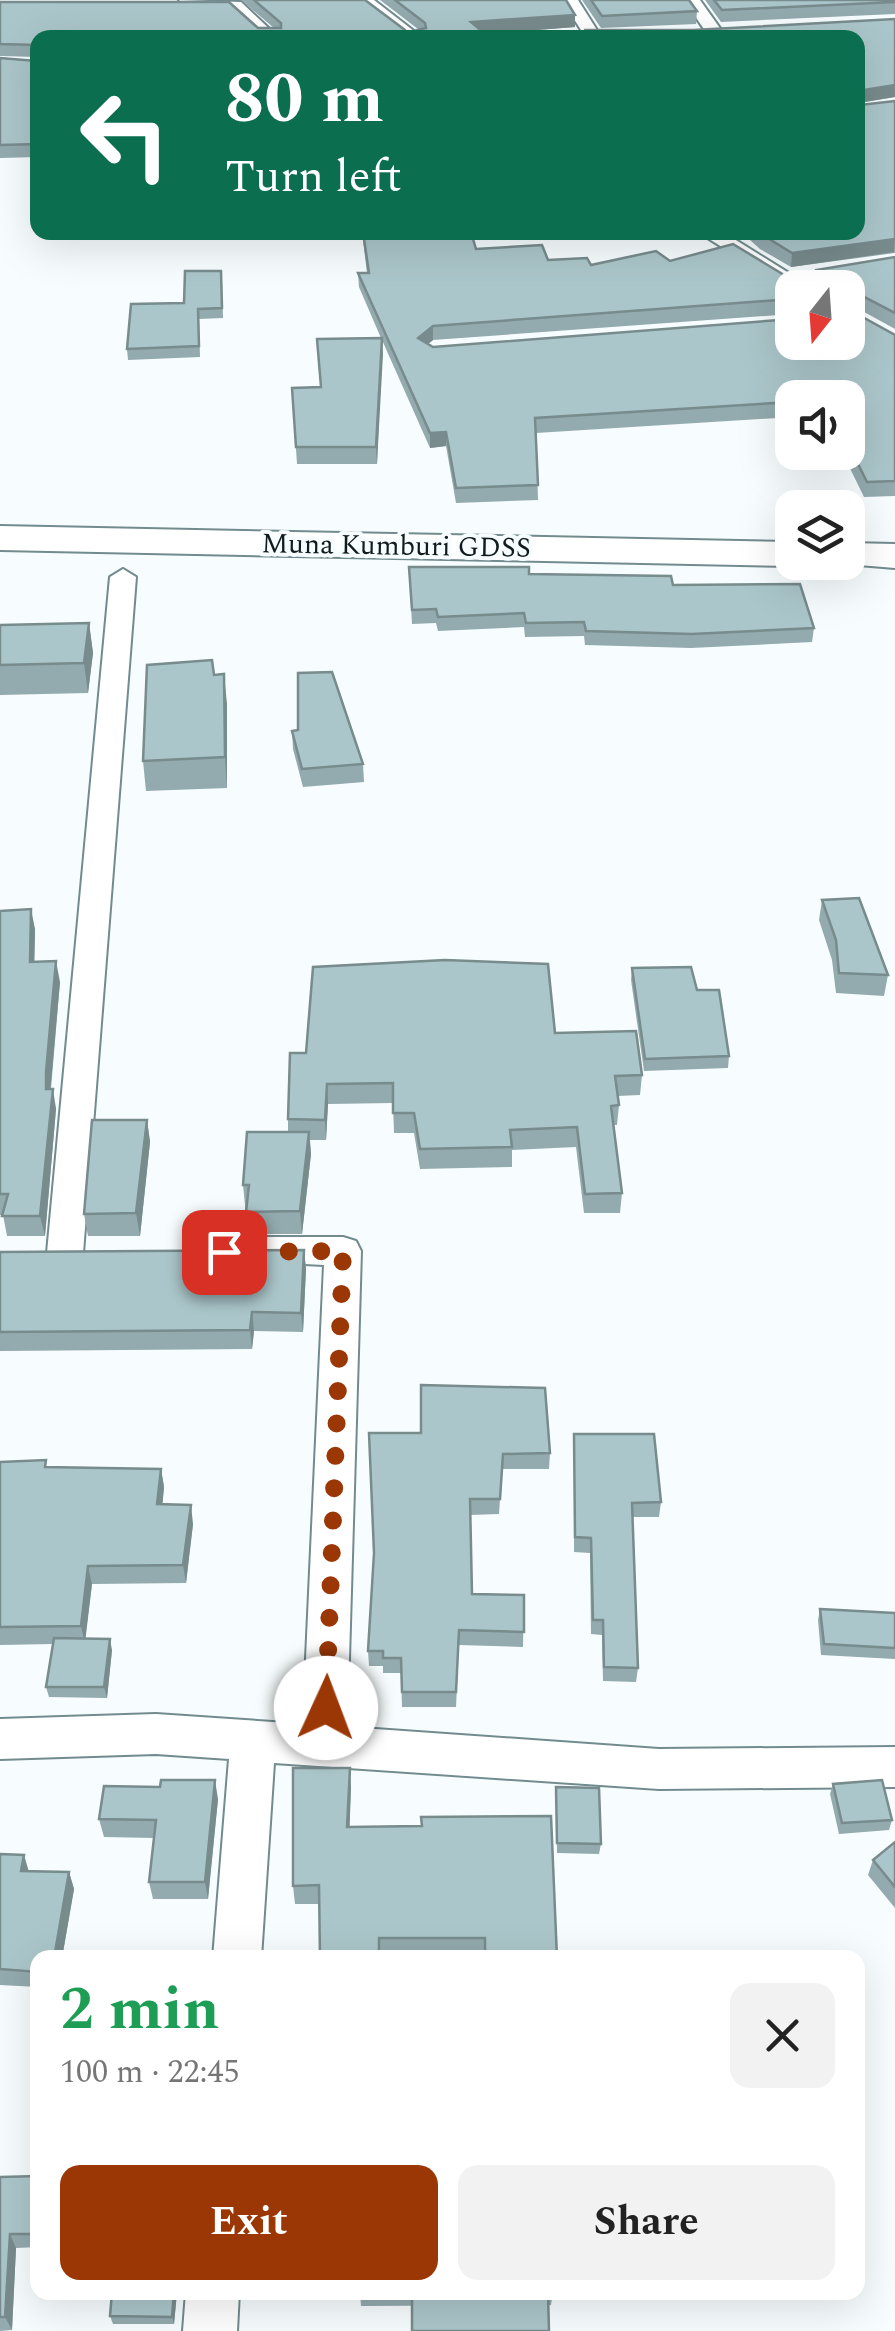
<!DOCTYPE html>
<meta charset="utf-8">
<style>
:root{--surface:#fff;--page:#f2f2f2;--text:#222;--muted:#767676;--accent:#9b3605}
body{margin:0;font-family:Spectral,serif;background:var(--page);color:var(--text);height:100vh;display:flex;flex-direction:column;font-size:38px;white-space:nowrap}
*{box-sizing:border-box;margin:0}
p{font-size:32px;color:var(--muted)}
.icon{flex:none;width:55px;height:55px;fill:none;stroke:currentColor;stroke-width:2;stroke-linecap:round;stroke-linejoin:round}
.map{position:relative;flex:1;overflow:hidden}
.side{position:absolute;left:30px;top:1950px;width:835px;height:350px;display:flex;flex-direction:column;background:var(--surface);border-radius:20px;box-shadow:0 10px 40px #0002}
.side>*{flex:none}
.banner{position:absolute;left:30px;top:30px;width:835px;height:210px;border-radius:20px;box-shadow:0 10px 40px #0002;background:#0b6e4f;color:#fff;overflow:hidden}
.needle{width:65px;rotate:197deg}
.controls{position:absolute;left:775px;top:270px;display:grid;gap:20px}
.controls a{display:grid;place-items:center;width:90px;height:90px;border-radius:20px;background:var(--surface);box-shadow:0 10px 40px #0002;font-size:50px}
.pin{position:absolute;display:grid;place-items:center;width:85px;height:85px;color:#fff;margin:-42px;border-radius:20px;box-shadow:0 5px 15px #0006}
.me{position:absolute;width:110px;margin:-55px;rotate:2deg;stroke-linejoin:round;filter:drop-shadow(0 0 8px #0008)}
.turn{display:flex;align-items:center;gap:35px;height:210px;padding:0 30px;font-size:45px}
.turn .icon{width:130px;height:130px;stroke-width:2.5}
.turn b{display:block;font-size:70px;line-height:85px}
.round{display:grid;place-items:center;flex:none;width:105px;height:105px;border-radius:20px;background:var(--page)}
.head{display:flex;align-items:center;justify-content:space-between;height:170px;padding:0 30px}
h1{font-size:60px;font-weight:700;line-height:75px;color:#1e9e55}
.cta{display:flex;gap:20px;margin-top:auto;padding:20px 30px}
.cta a{flex:1;height:115px;border-radius:20px;background:var(--accent);color:#fff;font-size:40px;font-weight:700;line-height:115px;text-align:center}
.cta a+a{background:var(--page);color:var(--text)}
.map>svg:first-child{display:block}
.lines{fill:none;stroke-linecap:round;stroke-linejoin:round}
.minor-casing{stroke:#728b8f;stroke-width:4}
.trunk-casing{stroke:#728b8f;stroke-width:4}
.minor{fill:#fff;fill-rule:evenodd}
.trunk{fill:#fff;fill-rule:evenodd}
.wall{fill:#93aaae}
.shaded-wall{fill:#788b8d}
.building{fill:#abc6ca;stroke:#788b8d;stroke-width:2.5}
.route{stroke:#9b3605;stroke-width:18;stroke-dasharray:0 32.4}
.labels{text-anchor:middle;dominant-baseline:central;stroke-width:8;stroke-linejoin:round;paint-order:stroke}
.far-street-label{font-size:28px;fill:#111b1d;stroke:#f7fdfe}
</style>
<div class="map">
<svg width="895" height="2331" viewBox="0 0 895 2331">
<rect width="100%" height="100%" fill="#f7fdfe"/>
<g class="lines">
<!-- minor casing -->
<g class="minor-casing">
<g id="minor">
<path d="M179 0 241 2 279 38H261L230 10 186 7Z"/>
<path d="M355 0H374L423 38H403Z"/>
<path d="M562 0H578L602 38H586Z"/>
<path d="M684 0H700L722 31 720 35H708Z"/>
<path d="M698 232H723L813 288 792 291Z"/>
<path d="M123 569 136 577 83 1253 78 1263 65 1267 52 1263 47 1253 110 577Z"/>
<path d="M256 1237H343L356 1241 361 1251 347 1727 659 1749 895 1747V1787L659 1789 274 1763 261 1958H213L229 1759 156 1754 0 1759V1719L156 1714 303 1724 324 1265 243 1261 238 1251 243 1241Z"/>
<path d="M186 2292H239L237 2331H183Z"/>
</g>
</g>
<!-- trunk casing -->
<g class="trunk-casing">
<g id="trunk">
<path d="M0 526 792 542V562H806L792 566 0 550Z"/>
<path d="M848 543 895 544V568L834 563 848 562Z"/>
</g>
</g>
<!-- minor -->
<use href="#minor" class="minor"/>
<!-- trunk -->
<use href="#trunk" class="trunk"/>
</g>
<!-- wall -->
<g class="wall">
<path d="M241 0H365L405 30 38 38V157L0 158V58L36 61 37 57 0 56V2L258 28H274Z"/>
<path d="M380 0H566L575 15V27L485 34 490 38H417L418 29Z"/>
<path d="M582 0H689L697 11 696 24 601 28Z"/>
<path d="M705 0H895V14L721 22Z"/>
<path d="M895 19V99V97L859 103 860 105 895 101V253L791 267 760 249 741 232H858V38H586V30H693Z"/>
<path d="M362 232H471L476 249 548 260 591 265 670 261 794 281 815 278 895 257V329L848 303 792 288V314L433 340 428 344 433 347 895 335V496L864 497 842 452H848V398H792V417L536 433 538 500 456 503 446 446 430 448 382 340 377 464H297L292 388 321 387 381 338 359 287 358 273H367Z"/>
<path d="M222 281 223 318 199 319 200 357 128 360 127 349 184 303Z"/>
<path d="M409 567 673 585 814 628 812 642 691 648 585 645 584 636 525 637 524 627 438 631 436 623 412 624Z"/>
<path d="M89 623 93 653 88 693 0 695V625Z"/>
<path d="M214 675 227 704V788L146 791 143 761Z"/>
<path d="M292 731 363 764 364 782 303 787 293 749Z"/>
<path d="M822 900 888 975 884 996 836 993 832 960 819 920Z"/>
<path d="M0 911 35 929 34 962 60 982 51 1089 56 1109 45 1236H7L3 1215H0Z"/>
<path d="M632 968 697 990 729 1056 728 1068 644 1071 631 980Z"/>
<path d="M555 1033 642 1075 640 1095 617 1096 619 1105 617 1125H613L622 1193 620 1213H584L576 1147 512 1150V1167L420 1169 414 1133H394L393 1103 328 1104 326 1140H310L311 1154 302 1234H248L243 1185 288 1132V1119L306 1053Z"/>
<path d="M147 1120 150 1142 140 1236H88L84 1214Z"/>
<path d="M304 1250 306 1269 303 1332 254 1331 252 1349 0 1351V1252Z"/>
<path d="M369 1433 550 1453 549 1469H502L499 1514 470 1515 472 1594 524 1595 523 1647 459 1645 456 1707H402L401 1673H383V1666H369L368 1651 374 1553Z"/>
<path d="M574 1434 661 1502 659 1517H632L638 1668 636 1682 603 1681 602 1635 591 1634 590 1553 574 1552Z"/>
<path d="M0 1462 47 1467 161 1469 164 1487 162 1504 193 1524 186 1583 92 1584 85 1638 112 1650 107 1698 49 1697 46 1687 53 1644 0 1645Z"/>
<path d="M820 1609 895 1613V1659L821 1655 818 1620Z"/>
<path d="M833 1784 892 1820 889 1830 839 1834 830 1794Z"/>
<path d="M351 1787 349 1827 422 1826 551 1816 484 1956H380L319 1904H295L293 1886Z"/>
<path d="M556 1787 601 1844 599 1854 557 1853Z"/>
<path d="M218 1799 208 1899H153L149 1882 154 1838 104 1837 99 1819Z"/>
<path d="M895 1842V1908L868 1875 873 1860Z"/>
<path d="M0 1854 29 1871 69 1872 74 1889 62 1958H38V1987L0 1985Z"/>
<path d="M38 2176V2247L16 2248 12 2330 0 2331V2177Z"/>
<path d="M177 2292 174 2324H113L110 2316Z"/>
<path d="M360 2292H553L551 2305 361 2306Z"/>
</g>
<!-- shaded-wall -->
<g class="shaded-wall">
<path d="M575 15V27L471 35V22Z"/>
<path d="M895 85V97L858 103V91Z"/>
<path d="M895 239 894 252 791 267 792 253Z"/>
<path d="M433 326V340L418 352V338Z"/>
<path d="M382 338 383 354 377 464 376 447Z"/>
<path d="M446 432V446L430 448V433Z"/>
<path d="M89 623 93 653 88 693 84 663Z"/>
<path d="M224 674 227 704V788L225 757Z"/>
<path d="M31 909 35 929 34 982 30 962Z"/>
<path d="M56 961 60 982 50 1093 46 1089V1072Z"/>
<path d="M327 1084 328 1104 326 1140 325 1120Z"/>
<path d="M53 1089 56 1109 45 1236 40 1216Z"/>
<path d="M147 1120 150 1142 140 1236 136 1213Z"/>
<path d="M309 1132 311 1154 302 1234 300 1211Z"/>
<path d="M304 1250 306 1269 303 1332 301 1313Z"/>
<path d="M252 1312 254 1331 252 1349 250 1330Z"/>
<path d="M161 1469 164 1487 161 1522 157 1504Z"/>
<path d="M191 1505 193 1524 186 1583 183 1565Z"/>
<path d="M88 1566 92 1584 85 1643 81 1626Z"/>
<path d="M110 1639 112 1650 107 1698 104 1687Z"/>
<path d="M350 1768 351 1787 349 1846 347 1827Z"/>
<path d="M215 1780 218 1799 208 1899 205 1882Z"/>
<path d="M24 1855 29 1872 21 1871Z"/>
<path d="M69 1872 74 1889 62 1958H54Z"/>
<path d="M10 2234 16 2248 12 2330 5 2317Z"/>
<path d="M174 2292H177L174 2324 172 2317Z"/>
</g>
<!-- building -->
<g class="building">
<path d="M254 0H365L405 30 408 38H38V45L0 44V2H229L258 28H281V23Z"/>
<path d="M395 0H566L575 15 471 22 490 38H422L417 30 426 28 425 23Z"/>
<path d="M591 0H689L697 11 602 16Z"/>
<path d="M714 0H895V2L722 10Z"/>
<path d="M895 19V85L858 91V38H592L586 30H693Z"/>
<path d="M38 54V144L0 145V58L36 61Z"/>
<path d="M858 97 860 105 895 101V239L792 253 758 232H858Z"/>
<path d="M363 232H471L476 249 542 245 548 260 587 258 591 265 656 251 670 261 733 244 794 281 815 278 816 270 895 257V313L849 289 848 300V288H792V299L433 326 418 338 433 347 792 319V342H848V309L895 335V481L867 482 848 444V398H792V402L535 418 538 485 456 488 446 432 430 433 358 273H369Z"/>
<path d="M185 271H221L222 308 198 309 199 346 127 349 131 304 184 303Z"/>
<path d="M382 338 376 447H296L292 388 321 387 317 339Z"/>
<path d="M409 567H529V574L671 576 673 585 800 584 814 628 692 634 586 631 584 622 526 623 524 613 438 617 436 609 412 610Z"/>
<path d="M89 623 84 663 0 665V625Z"/>
<path d="M212 660 214 675 224 674 225 757 143 761 147 665Z"/>
<path d="M332 672 363 764 302 769 292 731 298 730V673Z"/>
<path d="M859 898 888 975 839 973 836 940 822 900Z"/>
<path d="M31 909 30 962 56 961 46 1072V1089H53L40 1216H2L8 1194H0V911Z"/>
<path d="M445 960 548 964 555 1033 636 1031 642 1075 615 1076 619 1105 611 1106 622 1193 585 1194 577 1127 510 1130 512 1147 420 1149 414 1113H393V1083L327 1084 325 1120 288 1119 290 1053H306L313 967Z"/>
<path d="M691 967 697 990H719L729 1056 645 1059 632 968Z"/>
<path d="M92 1120H147L136 1213 84 1214Z"/>
<path d="M247 1132H309L300 1211 246 1212 249 1185H243Z"/>
<path d="M304 1250 301 1313 252 1312 250 1330 0 1332V1252Z"/>
<path d="M421 1385 545 1388 550 1453 503 1454 500 1499H470L472 1594 524 1595V1632L459 1630 456 1692H402L401 1658H383V1651H368L374 1553 369 1433H421Z"/>
<path d="M574 1434H654L661 1502 632 1503 638 1668 604 1667 603 1620H593L591 1538 575 1537Z"/>
<path d="M46 1460 45 1467 161 1469 157 1504 191 1505 183 1565 88 1566 81 1626 0 1627V1462Z"/>
<path d="M820 1609 895 1613V1648L824 1644Z"/>
<path d="M54 1638 110 1639 104 1687H46Z"/>
<path d="M293 1768H350L347 1827 422 1826 421 1817 551 1816 557 1958H485V1938H379V1958H320L319 1885 293 1886Z"/>
<path d="M161 1780H215L205 1882H149L156 1820 99 1819 104 1786 160 1787Z"/>
<path d="M882 1780 892 1820 842 1823 833 1784Z"/>
<path d="M556 1787 599 1788 601 1844 557 1843Z"/>
<path d="M895 1842V1887L873 1860Z"/>
<path d="M0 1854 24 1855 21 1871 69 1872 54 1958H38V1972L0 1969Z"/>
<path d="M38 2176V2234H10L5 2317H0V2177Z"/>
<path d="M112 2292H174L172 2317 110 2316Z"/>
<path d="M412 2292H548L549 2331H412Z"/>
</g>
<g class="lines">
<!-- route -->
<path class="route" d="M224 1252 343 1251 326 1708"/>
</g>
<g class="labels">
<!-- far-street labels -->
<g class="far-street-label">
<text transform="translate(396 546) rotate(1)">Muna Kumburi GDSS</text>
</g>
</g>
</svg>
<div class="controls">
<a><svg class="needle" viewBox="-14 -14 28 28"><path d="M0-13l5 13h-10z" fill="#e53935"/><path d="M0 13l5-13h-10z" fill="#767676"/></svg></a>
<a><svg class="icon" aria-label="sound" viewBox="0 0 24 24"><path d="M4 9h4l5-4v14l-5-4H4zM17 9q2 3 0 6"/></svg></a>
<a><svg class="icon" aria-label="layers" viewBox="0 0 24 24"><path d="M12 4l9 5-9 5-9-5zM3 14l9 5 9-5"/></svg></a>
</div>
<div class="pin" style="left:224px;top:1252px;background:#d93025"><svg class="icon" aria-label="arrive" viewBox="0 0 24 24"><path d="M6 21V4h12l-3 4 3 4H6"/></svg></div>
<svg class="me" style="left:326px;top:1708px" viewBox="-20 -20 40 40"><circle r="19" fill="#fff"/><path d="M0-13L10 11 0 6-10 11z" fill="#9b3605"/></svg>
<div class="banner">
<div class="turn"><svg class="icon" aria-label="left" viewBox="0 0 24 24"><path d="M17 20v-9H6M10 6l-5 5 5 5"/></svg><div><b>80 m</b>Turn left</div></div>
</div>
<section class="side">
<div class="head"><div><h1>2 min</h1><p>100 m · 22:45</p></div><a class="round"><svg class="icon" aria-label="close" viewBox="0 0 24 24"><path d="M6 6l12 12M18 6L6 18"/></svg></a></div>
<div class="cta"><a>Exit</a><a>Share</a></div>
</section>
</div>
